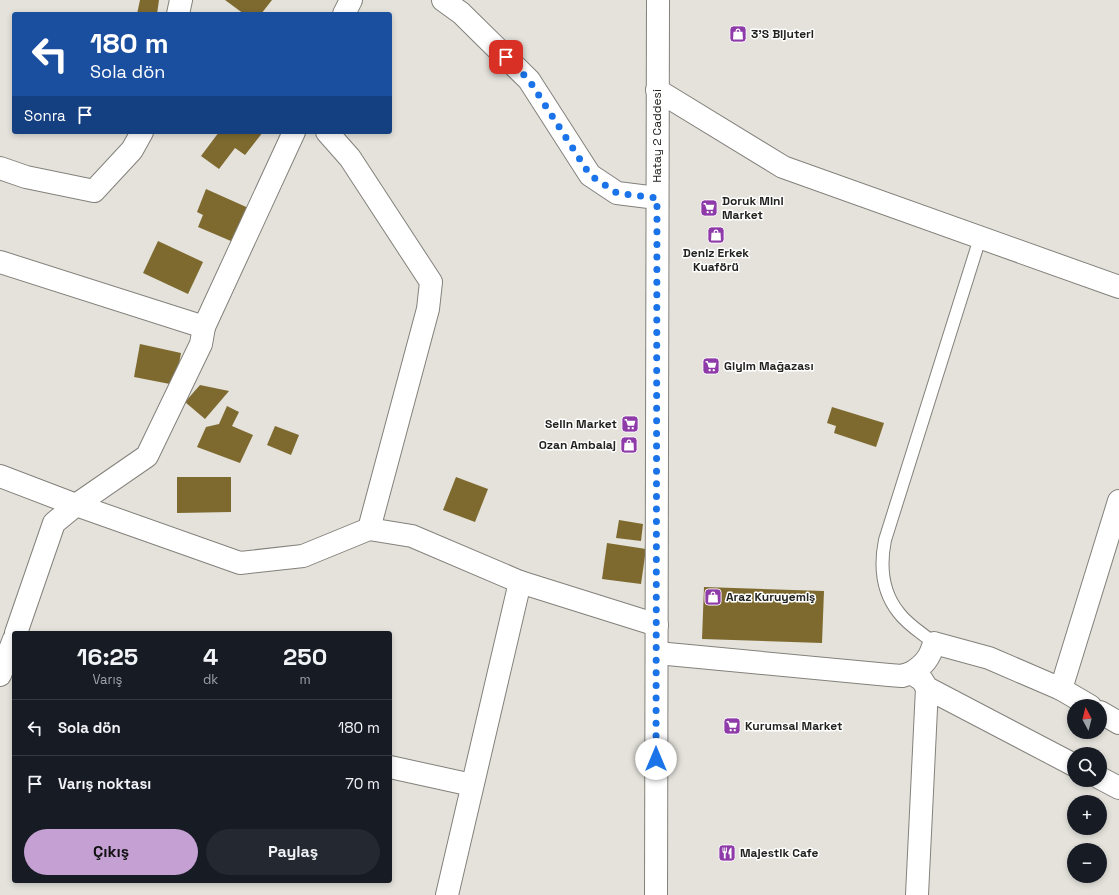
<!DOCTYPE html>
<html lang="tr">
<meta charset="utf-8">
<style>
:root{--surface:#171b24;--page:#242831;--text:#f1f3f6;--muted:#9ea1a6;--line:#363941;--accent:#c4a0d3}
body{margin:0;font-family:"Space Grotesk",sans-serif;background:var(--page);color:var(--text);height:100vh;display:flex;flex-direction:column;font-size:15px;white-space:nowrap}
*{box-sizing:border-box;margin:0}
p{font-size:13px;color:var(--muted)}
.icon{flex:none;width:22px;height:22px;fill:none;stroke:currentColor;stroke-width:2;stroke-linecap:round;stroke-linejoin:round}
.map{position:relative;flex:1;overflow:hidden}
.sheet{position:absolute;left:12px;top:631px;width:380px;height:252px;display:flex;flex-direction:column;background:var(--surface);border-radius:4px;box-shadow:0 2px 6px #0003}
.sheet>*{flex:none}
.banner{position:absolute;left:12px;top:12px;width:380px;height:122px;border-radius:4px;box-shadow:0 2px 6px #0003;background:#1a4fa0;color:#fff;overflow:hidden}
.needle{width:26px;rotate:353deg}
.tools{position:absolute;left:1067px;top:699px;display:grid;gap:8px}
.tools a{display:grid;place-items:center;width:40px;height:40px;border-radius:50%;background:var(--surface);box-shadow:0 2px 6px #0003;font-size:20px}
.pin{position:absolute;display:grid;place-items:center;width:34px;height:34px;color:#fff;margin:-17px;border-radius:8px;box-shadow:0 2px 6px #0006}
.me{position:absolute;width:44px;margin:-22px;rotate:0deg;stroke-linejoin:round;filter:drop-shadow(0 0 3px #0008)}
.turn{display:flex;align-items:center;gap:14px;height:84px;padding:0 12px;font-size:18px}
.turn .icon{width:52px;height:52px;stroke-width:2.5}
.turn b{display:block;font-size:28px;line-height:34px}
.then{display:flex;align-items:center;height:38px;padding:0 12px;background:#0003;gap:8px;font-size:15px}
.eta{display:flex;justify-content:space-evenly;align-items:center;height:68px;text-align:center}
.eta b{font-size:24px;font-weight:700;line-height:28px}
.button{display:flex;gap:8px;margin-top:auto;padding:8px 12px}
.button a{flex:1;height:46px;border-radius:24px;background:var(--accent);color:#111;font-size:16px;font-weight:700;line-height:46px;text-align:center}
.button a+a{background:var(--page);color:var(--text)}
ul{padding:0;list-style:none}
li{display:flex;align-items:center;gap:12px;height:56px;padding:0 12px;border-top:1px solid var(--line)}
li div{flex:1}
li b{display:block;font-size:15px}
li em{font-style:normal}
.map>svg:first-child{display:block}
.building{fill:#7e6a2f}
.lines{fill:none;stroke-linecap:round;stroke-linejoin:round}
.service-casing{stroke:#83817b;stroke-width:14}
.minor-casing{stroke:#83817b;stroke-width:24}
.tertiary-casing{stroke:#83817b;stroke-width:24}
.service{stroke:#fff;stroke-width:12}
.minor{stroke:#fff;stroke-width:22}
.tertiary{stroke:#fff;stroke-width:22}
.route{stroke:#1a73e8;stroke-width:7;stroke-dasharray:0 12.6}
.labels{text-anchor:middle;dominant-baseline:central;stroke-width:3;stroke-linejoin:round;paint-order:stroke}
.poi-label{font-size:12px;font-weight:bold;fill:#22221f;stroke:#fff;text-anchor:start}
.street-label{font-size:12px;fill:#22221f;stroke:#fff}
</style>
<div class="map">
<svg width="1119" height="895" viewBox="0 0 1119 895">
<rect width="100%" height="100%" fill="#e4e2db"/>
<!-- building -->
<g class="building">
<path d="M140 0H159L157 14H137Z"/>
<path d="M225 0H272L261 14H244Z"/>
<path d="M219 132H263L245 155 235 148 219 169 201 156Z"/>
<path d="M206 189 253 210 238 244 198 227 203 215 197 212Z"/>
<path d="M158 241 203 262 188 294 143 273Z"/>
<path d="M140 344 181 353 175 385 134 377Z"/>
<path d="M200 385 229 391 205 419 185 402Z"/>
<path d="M227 406 239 412 232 426 253 435 240 463 197 447 206 427 219 424Z"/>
<path d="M832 407 884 423 876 447 834 433 836 426 827 423Z"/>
<path d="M275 426 299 435 291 455 267 445Z"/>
<path d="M177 477H231V512L177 513Z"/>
<path d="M456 477 488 489 475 522 443 510Z"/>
<path d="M619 520 643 524 641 541 616 538Z"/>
<path d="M607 543 646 549 641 584 602 579Z"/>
<path d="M704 587 824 591 822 643 702 639Z"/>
</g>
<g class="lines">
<!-- service casing -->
<g class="service-casing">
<path id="service" d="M934 643C923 634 908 625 899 613 882 592 880 565 885 540L980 238"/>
</g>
<!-- minor casing -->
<g class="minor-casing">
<g id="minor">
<path d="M443 0 461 13 529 80 590 175 617 193 657 198"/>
<path d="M178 14 181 0"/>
<path d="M344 14 351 0"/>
<path d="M657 90 783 167 1119 287"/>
<path d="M327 132 350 158 431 282 428 309 369 529"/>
<path d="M0 168 26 177 94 191 132 150 142 132"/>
<path d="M0 262 204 327"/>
<path d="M0 476 76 505 240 563 303 556 369 529 412 536 520 582 657 625"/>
<path d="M16 633 54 523 76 505 147 456 201 344 204 327 294 132"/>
<path d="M657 653 889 675 902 676 911 673 922 680 927 688 1074 765"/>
<path d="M911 673C924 665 930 658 934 643L989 658 1061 689 1090 706"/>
<path d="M0 675 14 639"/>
<path d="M1061 689 1119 501"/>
<path d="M1100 712 1119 723"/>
<path d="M390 767 472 785"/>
<path d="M1100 778 1119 788"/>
<path d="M447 895 520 582"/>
<path d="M917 895 927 688"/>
</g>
</g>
<!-- tertiary casing -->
<g class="tertiary-casing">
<path id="tertiary" d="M656 895 658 0"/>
</g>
<!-- service -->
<use href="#service" class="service"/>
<!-- minor -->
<use href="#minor" class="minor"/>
<!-- tertiary -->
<use href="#tertiary" class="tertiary"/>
</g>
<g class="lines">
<!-- route -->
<path class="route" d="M506 57 529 80 590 175 617 193 657 198 656 759"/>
</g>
<!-- icons -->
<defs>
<g id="shop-square" transform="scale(0.9)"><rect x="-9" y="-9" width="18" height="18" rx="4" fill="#8e3aa8" stroke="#fff"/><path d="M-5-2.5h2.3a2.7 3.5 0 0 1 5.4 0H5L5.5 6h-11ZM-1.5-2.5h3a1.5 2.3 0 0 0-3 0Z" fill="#fff"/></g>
<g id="supermarket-square" transform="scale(0.9)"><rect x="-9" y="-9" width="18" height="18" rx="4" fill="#8e3aa8" stroke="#fff"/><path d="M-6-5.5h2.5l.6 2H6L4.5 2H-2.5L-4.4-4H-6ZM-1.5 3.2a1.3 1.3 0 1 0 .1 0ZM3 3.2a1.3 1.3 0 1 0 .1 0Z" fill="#fff"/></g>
<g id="restaurant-square" transform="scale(0.9)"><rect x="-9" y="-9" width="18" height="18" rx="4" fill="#8e3aa8" stroke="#fff"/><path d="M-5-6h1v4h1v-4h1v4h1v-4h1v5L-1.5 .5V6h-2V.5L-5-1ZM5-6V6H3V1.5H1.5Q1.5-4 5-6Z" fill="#fff"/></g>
</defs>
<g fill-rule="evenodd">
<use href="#shop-square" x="738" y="34"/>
<use href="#supermarket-square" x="709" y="208"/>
<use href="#shop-square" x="716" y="235"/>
<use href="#supermarket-square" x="711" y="366"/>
<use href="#supermarket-square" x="630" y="424"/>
<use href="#shop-square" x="629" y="445"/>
<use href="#shop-square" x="713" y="597"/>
<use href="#supermarket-square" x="732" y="726"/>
<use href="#restaurant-square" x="727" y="853"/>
</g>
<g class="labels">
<!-- poi labels -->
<g class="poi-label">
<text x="751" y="34">3'S Bijuteri</text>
<text x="722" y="201">Doruk Mini<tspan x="722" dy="14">Market</tspan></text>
<text x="716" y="253" text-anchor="middle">Deniz Erkek<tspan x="716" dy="14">Kuaförü</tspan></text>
<text x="724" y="366">Giyim Mağazası</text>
<text x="617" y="424" text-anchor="end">Selin Market</text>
<text x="616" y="445" text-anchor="end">Ozan Ambalaj</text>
<text x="726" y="597">Araz Kuruyemiş</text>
<text x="745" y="726">Kurumsal Market</text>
<text x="740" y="853">Majestik Cafe</text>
</g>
<!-- street labels -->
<g class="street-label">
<text transform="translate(657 136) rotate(-90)">Hatay 2 Caddesi</text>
</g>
</g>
</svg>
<div class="tools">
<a><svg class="needle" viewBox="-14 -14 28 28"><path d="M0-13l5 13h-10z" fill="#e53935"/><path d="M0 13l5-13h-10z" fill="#9ea1a6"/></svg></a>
<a><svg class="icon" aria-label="search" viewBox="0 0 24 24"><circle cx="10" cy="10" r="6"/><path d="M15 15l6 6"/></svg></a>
<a>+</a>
<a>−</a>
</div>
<div class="pin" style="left:506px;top:57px;background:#d93025"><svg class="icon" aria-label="arrive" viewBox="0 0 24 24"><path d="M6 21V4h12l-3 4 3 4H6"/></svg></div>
<svg class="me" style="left:656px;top:759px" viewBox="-20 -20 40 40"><circle r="19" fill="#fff"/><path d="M0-13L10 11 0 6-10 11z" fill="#1a73e8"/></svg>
<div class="banner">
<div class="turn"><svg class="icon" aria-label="left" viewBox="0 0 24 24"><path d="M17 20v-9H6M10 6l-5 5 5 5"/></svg><div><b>180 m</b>Sola dön</div></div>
<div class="then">Sonra<svg class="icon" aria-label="arrive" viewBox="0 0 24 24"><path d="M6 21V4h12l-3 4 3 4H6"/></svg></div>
</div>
<section class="sheet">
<div class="eta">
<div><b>16:25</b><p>Varış</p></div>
<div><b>4</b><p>dk</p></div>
<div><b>250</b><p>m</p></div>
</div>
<ul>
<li><svg class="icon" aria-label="left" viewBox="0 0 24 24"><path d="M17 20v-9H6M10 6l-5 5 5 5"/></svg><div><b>Sola dön</b></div><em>180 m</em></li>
<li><svg class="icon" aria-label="arrive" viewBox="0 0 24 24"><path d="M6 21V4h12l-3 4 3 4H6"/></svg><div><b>Varış noktası</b></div><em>70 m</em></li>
</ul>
<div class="button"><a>Çıkış</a><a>Paylaş</a></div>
</section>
</div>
